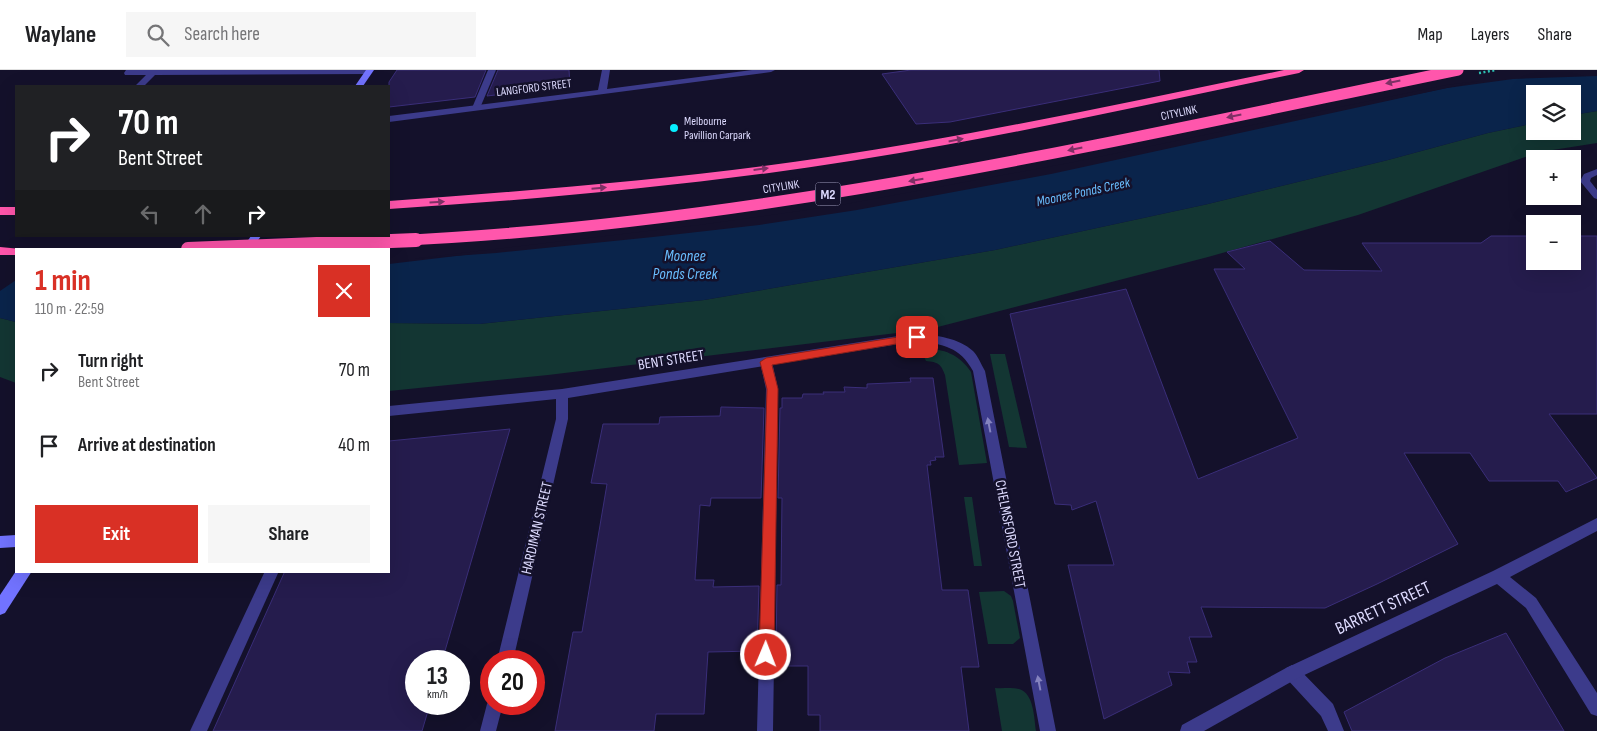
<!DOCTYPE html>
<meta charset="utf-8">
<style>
:root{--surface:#fff;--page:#f6f6f6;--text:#202124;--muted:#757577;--line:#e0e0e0;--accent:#d93025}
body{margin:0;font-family:"Sofia Sans Condensed",sans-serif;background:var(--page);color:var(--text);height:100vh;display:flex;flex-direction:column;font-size:19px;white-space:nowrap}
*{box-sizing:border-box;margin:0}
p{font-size:16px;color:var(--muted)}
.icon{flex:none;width:28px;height:28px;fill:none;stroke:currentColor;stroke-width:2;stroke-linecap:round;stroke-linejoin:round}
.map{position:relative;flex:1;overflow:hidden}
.panel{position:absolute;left:15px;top:178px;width:375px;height:325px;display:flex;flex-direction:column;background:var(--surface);border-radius:0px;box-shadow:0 5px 20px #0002}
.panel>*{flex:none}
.banner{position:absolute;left:15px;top:15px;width:375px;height:152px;border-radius:0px;box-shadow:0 5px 20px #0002;background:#202124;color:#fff;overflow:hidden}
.tools{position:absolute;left:1526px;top:15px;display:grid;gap:10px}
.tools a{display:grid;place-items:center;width:55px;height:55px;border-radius:0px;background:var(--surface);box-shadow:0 5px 20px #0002;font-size:25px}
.speed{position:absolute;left:405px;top:580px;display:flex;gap:10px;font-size:25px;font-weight:700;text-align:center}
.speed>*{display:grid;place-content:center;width:65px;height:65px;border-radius:50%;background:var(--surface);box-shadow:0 5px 20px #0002;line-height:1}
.speed small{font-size:12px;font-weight:400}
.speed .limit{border:8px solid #d22;background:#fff;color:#111}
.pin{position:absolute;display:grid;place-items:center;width:42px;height:42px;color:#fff;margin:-21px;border-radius:10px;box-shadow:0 2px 8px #0006}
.me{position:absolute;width:55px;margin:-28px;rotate:1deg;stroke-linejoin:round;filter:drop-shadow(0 0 4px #0008)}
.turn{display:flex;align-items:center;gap:18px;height:105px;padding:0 20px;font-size:22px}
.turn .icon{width:65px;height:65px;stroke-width:2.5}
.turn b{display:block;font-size:35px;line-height:42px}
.lanes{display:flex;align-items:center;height:48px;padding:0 20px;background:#0003;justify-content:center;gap:25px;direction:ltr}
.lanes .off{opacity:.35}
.round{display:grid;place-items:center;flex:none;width:52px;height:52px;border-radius:0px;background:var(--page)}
.summary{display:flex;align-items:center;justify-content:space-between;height:85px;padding:0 20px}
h1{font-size:30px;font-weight:700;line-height:38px;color:var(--accent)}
.cta{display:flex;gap:10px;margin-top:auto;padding:10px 20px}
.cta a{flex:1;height:58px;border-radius:0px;background:var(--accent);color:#fff;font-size:20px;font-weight:700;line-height:58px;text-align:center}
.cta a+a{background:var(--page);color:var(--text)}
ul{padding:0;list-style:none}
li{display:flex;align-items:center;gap:15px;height:75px;padding:0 20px}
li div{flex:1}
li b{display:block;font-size:19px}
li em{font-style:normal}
header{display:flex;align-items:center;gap:30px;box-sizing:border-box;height:70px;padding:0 25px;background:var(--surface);border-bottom:1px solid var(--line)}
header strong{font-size:24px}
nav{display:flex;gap:28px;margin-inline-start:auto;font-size:18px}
.search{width:350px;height:45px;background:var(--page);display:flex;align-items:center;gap:12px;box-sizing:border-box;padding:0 18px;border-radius:0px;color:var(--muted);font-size:19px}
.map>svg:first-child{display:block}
.green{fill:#133633}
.water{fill:#0a244b}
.pier{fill:#14112b}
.building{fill:#251c4d;stroke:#3a2e79}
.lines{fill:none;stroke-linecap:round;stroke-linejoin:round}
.path{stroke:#2ec0b2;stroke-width:2.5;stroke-dasharray:2 2.5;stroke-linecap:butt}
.lane{fill:#3c3b8b;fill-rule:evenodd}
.street{fill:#3c3b8b;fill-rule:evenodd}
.secondary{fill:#7273ff;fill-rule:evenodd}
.highway{fill:#ff56ac;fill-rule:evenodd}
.highway-bridge-far1{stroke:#ff56ac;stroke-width:11}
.highway-bridge{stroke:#ff56ac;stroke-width:14}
.oneway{fill:#7e3065}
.oneway2{fill:#8583bf}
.route{fill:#d93025;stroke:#8d1f18}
.poi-dot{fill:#07eeff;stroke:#14112b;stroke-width:2}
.labels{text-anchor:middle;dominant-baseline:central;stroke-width:5;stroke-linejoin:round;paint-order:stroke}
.far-street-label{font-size:12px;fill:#dedbff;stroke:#14112b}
.far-poi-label{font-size:12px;fill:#dedbff;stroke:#14112b;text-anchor:start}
.far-water-label{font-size:14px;font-style:italic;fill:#69beff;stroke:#14112b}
.shield{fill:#14112b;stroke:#a19ebf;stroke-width:1}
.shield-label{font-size:14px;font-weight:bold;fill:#dedbff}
.street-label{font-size:15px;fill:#dedbff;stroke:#14112b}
.water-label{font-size:16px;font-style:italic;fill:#69beff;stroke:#14112b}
.near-street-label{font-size:18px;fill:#dedbff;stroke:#14112b}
</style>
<header>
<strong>Waylane</strong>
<div class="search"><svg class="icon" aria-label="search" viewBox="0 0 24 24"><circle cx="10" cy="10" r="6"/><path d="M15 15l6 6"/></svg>Search here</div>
<nav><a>Map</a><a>Layers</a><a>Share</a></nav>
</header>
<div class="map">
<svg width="1597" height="661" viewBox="0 0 1597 661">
<rect width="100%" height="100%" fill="#14112b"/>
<!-- green -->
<g class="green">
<path d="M1597 41V73L1540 82 1358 145 1208 187 930 259 548 305 389 321V253L479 254 704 230 995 180 1208 134 1388 90 1488 63 1535 53V61H1572L1573 45Z"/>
<path d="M0 248 16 252V313L0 307Z"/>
<path d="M923 278C944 279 959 284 971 302L987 393 959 395 945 305C941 294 938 292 926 291L921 280Z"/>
<path d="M990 284H1005L1027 378 1009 377Z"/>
<path d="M964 427H972L982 496H974Z"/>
<path d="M1004 521 1011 526 1013 531 1020 568 1013 574H988L979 522Z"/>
<path d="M995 618C1002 619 1012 617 1019 619 1034 623 1034 648 1036 661H1002Z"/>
</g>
<!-- water -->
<g class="water">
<path d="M1597 6V41L1573 45 1572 24H1535V53L1488 63 1388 90 1208 134 995 180 704 230 479 254 389 253V194L700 157 836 138 1070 95 1447 18 1513 9Z"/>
<path d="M16 210V252L0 248V221Z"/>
</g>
<!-- pier -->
<path class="pier" d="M1479 11 1051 104 857 140 759 155 653 167 496 183 411 189 699 155 835 136 1069 93 1446 15Z"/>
<!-- building -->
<g class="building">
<path d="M397 0H486L475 27 389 37V12Z"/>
<path d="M498 0H569L570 16 487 26Z"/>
<path d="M911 0H1159L1160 11 950 52 916 54 882 4Z"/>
<path d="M1491 166H1535V191H1572V166H1597V344H1549L1597 408 1566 422 1558 411H1489L1470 383H1404L1458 474 1377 514 1325 538 1201 537 1212 567H1189L1197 592H1187L1190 603 1168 602 1172 615 1104 649 1068 495H1114L1096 431 1072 440 1071 435 1055 434 1010 244 1126 219 1198 409 1298 368 1214 199H1245L1227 182 1270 171 1304 200 1382 201 1362 173H1481Z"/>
<path d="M910 308H933L944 387H935L936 390 930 391 931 395H927L942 520H968L979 597H961L969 661H820V645H808V596H779V581H776L777 515H781L782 428H778L780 338H782V328H802L803 324H824L823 322H845L844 317 867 318V314L911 312Z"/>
<path d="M721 337 764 338 761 428H711L710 436 700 435 695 510H714L713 517 759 516 757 581 708 582 704 644H656L654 661H555L573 562H582L607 414 591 413 603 354H659L660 347 720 346Z"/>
<path d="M510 359 442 591H416V634H430L422 661H213L285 501H389V371Z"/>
<path d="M1506 563 1564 661H1352L1344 642 1445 588Z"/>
</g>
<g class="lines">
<!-- path -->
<path class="path" d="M1479 3 1496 0"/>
<!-- lane -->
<g class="lane">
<path d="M126 0H370L372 2 368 4 155 5 144 16H135L146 5H125L124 3Z"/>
<path d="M488 0H496L480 38 473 40 472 38Z"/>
<path d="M766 288 772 292 778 319 773 661H757L766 319 760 292Z"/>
<path d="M265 501H279L207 661H190Z"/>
<path d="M1292 595 1298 598 1333 634 1344 661H1328L1321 646 1286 608 1284 603 1286 598Z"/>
</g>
<!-- street -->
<g class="street">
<path d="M602 0H610L607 19 752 0H775L771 2 389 52V46L598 20Z"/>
<path d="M1597 99V105L1591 108 1590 111 1597 120V129L1594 128 1580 111 1584 104Z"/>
<path d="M917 263C935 265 959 268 973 281 978 286 981 294 985 301L1056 661H1040L973 301C960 277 943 274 917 271L568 328V349L513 591H497L556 349V329L389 346V336L562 319Z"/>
<path d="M1597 448V461L1510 507 1536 528 1597 623V646L1591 644 1526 538 1497 514 1298 608 1204 661H1180L1182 655 1286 598 1493 501Z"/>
<path d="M491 627V634H503L496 661H480L487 634Z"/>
</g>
<!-- secondary -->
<g class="secondary">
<path d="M366 0H374L363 16H355Z"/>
<path d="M251 166H261L252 179H242Z"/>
<path d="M16 465V477L0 478V466Z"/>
<path d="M16 501H32L5 543 0 545V525Z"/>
</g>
<!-- highway -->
<g class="highway">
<path d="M1284 0H1304L1299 3C1181 27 1063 54 945 75 762 109 575 127 389 139V131C536 120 683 109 828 87 981 64 1133 31 1284 0Z"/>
<rect x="0" y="137" width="16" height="8"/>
<path d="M0 177 21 179H16V185H0Z"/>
</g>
<!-- highway-bridge-far1 -->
<path class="highway-bridge-far1" d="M386 171C748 156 1104 73 1458 0"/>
<!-- highway-bridge -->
<path class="highway-bridge" d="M188 179 416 170"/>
</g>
<!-- one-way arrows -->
<defs><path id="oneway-solid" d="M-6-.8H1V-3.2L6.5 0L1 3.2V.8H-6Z" transform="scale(1.25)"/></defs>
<g class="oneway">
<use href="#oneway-solid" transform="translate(1393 12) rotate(168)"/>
<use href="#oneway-solid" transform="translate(1234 46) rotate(168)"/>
<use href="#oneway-solid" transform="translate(956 70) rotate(-11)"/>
<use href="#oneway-solid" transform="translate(1075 79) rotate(168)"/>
<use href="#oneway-solid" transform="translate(761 99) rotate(-7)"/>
<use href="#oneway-solid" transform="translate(916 110) rotate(170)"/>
<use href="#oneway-solid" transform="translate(599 118) rotate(-5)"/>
<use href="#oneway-solid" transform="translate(437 132) rotate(-4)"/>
</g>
<g class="oneway2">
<use href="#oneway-solid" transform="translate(989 355) rotate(-101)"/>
<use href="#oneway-solid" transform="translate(1039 613) rotate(-101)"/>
</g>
<!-- route -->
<path class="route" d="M917 264 922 267 920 270 772 295 778 319 774 585 771 590 766 592 761 590 759 585 767 319 760 292 766 288Z"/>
<!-- markers -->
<circle class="poi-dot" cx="674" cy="58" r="5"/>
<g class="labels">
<!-- far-street labels -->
<g class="far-street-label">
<text transform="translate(534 18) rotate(-7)">LANGFORD STREET</text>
<text transform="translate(1179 43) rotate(-12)">CITYLINK</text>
<text transform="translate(781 117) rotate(-9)">CITYLINK</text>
</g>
<!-- far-poi labels -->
<g class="far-poi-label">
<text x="684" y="51">Melbourne<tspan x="684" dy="14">Pavillion Carpark</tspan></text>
</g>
<!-- far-water labels -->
<g class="far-water-label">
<text transform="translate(1083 122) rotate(-12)">Moonee Ponds Creek</text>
</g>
<!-- shield labels -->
<rect class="shield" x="815.5" y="112.5" width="25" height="23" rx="4"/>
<g class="shield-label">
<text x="828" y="124">M2</text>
</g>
<!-- street labels -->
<g class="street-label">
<text transform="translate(671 290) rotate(-9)">BENT STREET</text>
<text transform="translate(537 458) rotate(-77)">HARDIMAN STREET</text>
<text transform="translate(1010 464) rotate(79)">CHELMSFORD STREET</text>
</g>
<!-- water labels -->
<g class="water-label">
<text x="685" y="186">Moonee<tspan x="685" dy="18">Ponds Creek</tspan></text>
</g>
<!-- near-street labels -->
<g class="near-street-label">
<text transform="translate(1383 538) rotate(-25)">BARRETT STREET</text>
</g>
</g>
</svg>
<div class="tools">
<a><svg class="icon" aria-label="layers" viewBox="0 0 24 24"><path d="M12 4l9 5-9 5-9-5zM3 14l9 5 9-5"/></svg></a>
<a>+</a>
<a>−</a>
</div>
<div class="speed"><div>13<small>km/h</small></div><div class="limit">20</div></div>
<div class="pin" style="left:917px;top:267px;background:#d93025"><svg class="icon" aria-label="arrive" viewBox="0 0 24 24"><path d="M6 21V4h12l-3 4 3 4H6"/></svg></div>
<svg class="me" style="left:766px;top:585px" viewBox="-20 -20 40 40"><circle r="17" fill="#d93025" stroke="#fff" stroke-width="3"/><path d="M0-11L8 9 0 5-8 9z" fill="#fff"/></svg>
<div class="banner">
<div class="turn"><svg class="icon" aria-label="right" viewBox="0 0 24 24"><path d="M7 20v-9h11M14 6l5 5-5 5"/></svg><div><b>70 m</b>Bent Street</div></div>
<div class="lanes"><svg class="icon off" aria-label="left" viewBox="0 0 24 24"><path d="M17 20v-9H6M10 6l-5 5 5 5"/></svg><svg class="icon off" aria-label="ahead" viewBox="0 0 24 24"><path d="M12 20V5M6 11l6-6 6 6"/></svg><svg class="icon" aria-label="right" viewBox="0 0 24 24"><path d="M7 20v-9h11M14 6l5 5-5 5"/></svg></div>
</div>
<section class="panel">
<div class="summary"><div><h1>1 min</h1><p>110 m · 22:59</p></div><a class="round" style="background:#d93025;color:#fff"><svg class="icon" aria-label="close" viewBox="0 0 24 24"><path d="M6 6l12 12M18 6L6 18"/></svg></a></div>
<ul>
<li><svg class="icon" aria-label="right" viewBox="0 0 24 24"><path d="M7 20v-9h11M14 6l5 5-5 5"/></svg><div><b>Turn right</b><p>Bent Street</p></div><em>70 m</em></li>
<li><svg class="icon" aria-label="arrive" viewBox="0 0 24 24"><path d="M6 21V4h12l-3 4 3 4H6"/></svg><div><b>Arrive at destination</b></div><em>40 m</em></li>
</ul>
<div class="cta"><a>Exit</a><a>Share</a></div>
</section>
</div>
